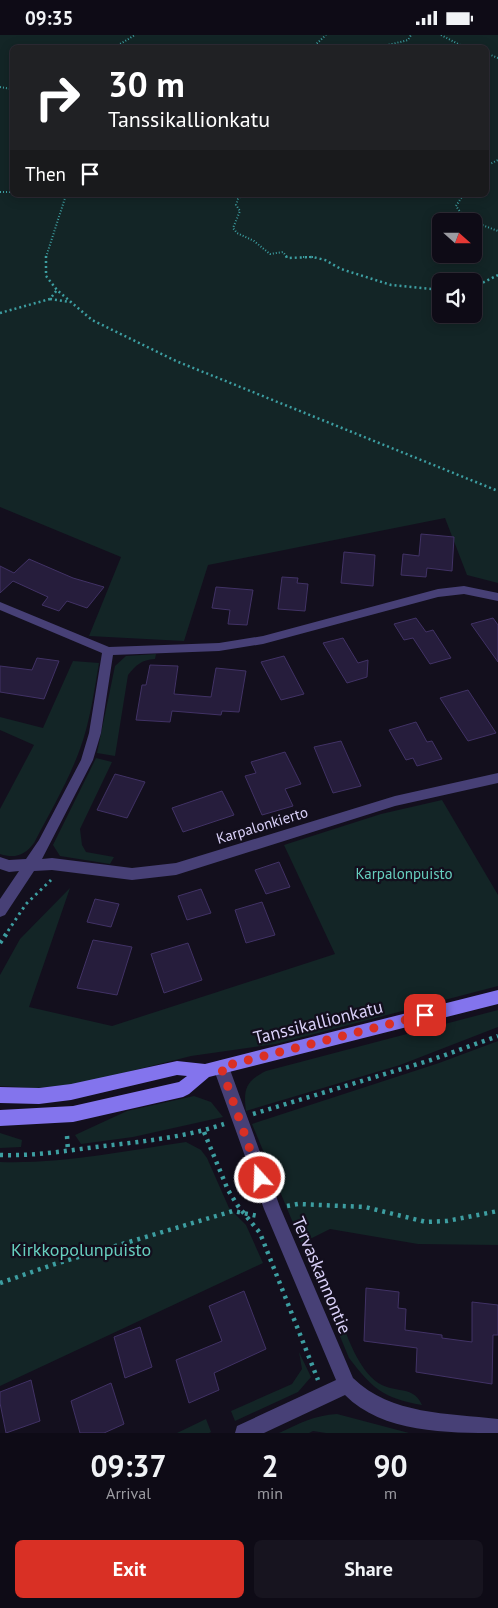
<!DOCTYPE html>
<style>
:root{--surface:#0e0b16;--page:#17141f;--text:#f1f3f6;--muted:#9b9ba1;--line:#2e2b35;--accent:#d93025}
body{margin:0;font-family:"PT Sans",sans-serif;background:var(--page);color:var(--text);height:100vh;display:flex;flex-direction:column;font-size:19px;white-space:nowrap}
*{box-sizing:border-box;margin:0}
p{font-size:16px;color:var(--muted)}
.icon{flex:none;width:28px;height:28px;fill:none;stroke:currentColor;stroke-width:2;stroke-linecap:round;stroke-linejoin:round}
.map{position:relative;height:1398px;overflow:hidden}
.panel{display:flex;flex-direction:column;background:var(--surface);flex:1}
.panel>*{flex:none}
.guide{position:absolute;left:10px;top:10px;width:479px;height:152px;border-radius:8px;box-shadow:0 2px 12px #0003,0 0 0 1px var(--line);background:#202124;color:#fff;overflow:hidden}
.needle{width:32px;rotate:111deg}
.tools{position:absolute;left:432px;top:178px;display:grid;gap:10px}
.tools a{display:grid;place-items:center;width:50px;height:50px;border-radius:8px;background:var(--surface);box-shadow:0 2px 12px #0003,0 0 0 1px var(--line);font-size:25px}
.pin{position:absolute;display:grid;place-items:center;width:42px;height:42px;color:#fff;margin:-21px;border-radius:10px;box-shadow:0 2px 8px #0006}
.me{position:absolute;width:55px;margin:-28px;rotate:340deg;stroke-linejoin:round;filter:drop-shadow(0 0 4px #0008)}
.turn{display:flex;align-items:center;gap:18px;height:105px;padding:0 15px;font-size:22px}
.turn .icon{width:65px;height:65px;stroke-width:2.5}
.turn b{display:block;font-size:35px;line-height:42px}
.then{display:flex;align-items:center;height:48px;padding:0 15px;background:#0003;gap:10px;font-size:19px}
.eta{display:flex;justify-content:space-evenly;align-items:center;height:85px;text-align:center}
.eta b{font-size:30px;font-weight:800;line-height:35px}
.cta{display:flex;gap:10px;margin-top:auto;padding:10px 15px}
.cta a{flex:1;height:58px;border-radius:8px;background:var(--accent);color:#fff;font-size:20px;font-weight:800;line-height:58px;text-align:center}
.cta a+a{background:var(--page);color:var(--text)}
.status{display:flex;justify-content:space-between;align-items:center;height:35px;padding:0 25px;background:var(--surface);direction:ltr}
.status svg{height:14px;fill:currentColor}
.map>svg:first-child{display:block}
.green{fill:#132526;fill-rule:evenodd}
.building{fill:#261d3c;stroke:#413265}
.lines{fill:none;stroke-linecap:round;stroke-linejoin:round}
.path-far3{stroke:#3d9ea1;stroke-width:2;stroke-dasharray:1 2;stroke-linecap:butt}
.path-far2{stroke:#3d9ea1;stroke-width:2.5;stroke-dasharray:2 3;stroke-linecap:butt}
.path-far1{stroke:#3d9ea1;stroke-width:3;stroke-dasharray:2.5 4;stroke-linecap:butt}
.path{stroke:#3d9ea1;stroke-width:4.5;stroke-dasharray:3 5;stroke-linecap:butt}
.street{fill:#474076;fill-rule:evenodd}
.secondary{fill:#8374ed;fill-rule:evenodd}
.route{stroke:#d93025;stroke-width:9;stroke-dasharray:0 16.2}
.labels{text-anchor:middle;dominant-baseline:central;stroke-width:4.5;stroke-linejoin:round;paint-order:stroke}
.street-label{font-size:15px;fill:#dad1f9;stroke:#130f1d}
.park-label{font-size:15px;fill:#67cfbf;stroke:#130f1d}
.near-street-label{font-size:18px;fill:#dad1f9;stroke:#130f1d}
.near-park-label{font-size:18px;fill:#67cfbf;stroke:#130f1d}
</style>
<div class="status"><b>09:35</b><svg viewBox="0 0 49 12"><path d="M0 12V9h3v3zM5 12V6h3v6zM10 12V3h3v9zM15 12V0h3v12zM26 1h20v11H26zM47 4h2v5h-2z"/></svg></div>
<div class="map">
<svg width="498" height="1398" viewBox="0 0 498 1398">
<rect width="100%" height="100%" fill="#130f1d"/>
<!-- green -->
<g class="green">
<path d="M0 0H498V548L467 540 445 483 208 530 184 606 89 601 121 522 0 472ZM12 12H486V160H12ZM441 186H474V219H441ZM441 246H474V279H441Z"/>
<path d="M156 619 155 624C141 625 136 630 128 640L115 721 97 718 115 631 126 621Z"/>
<path d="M73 626 99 628C94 657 90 687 80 714 68 747 50 777 34 808 25 820 15 824 0 819V774L34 710 0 695V682L43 693Z"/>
<path d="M96 723 112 727 80 794 82 810 86 817 114 822 110 829 60 821 53 810Z"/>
<path d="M442 765 498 860V951L276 1009 191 1021 84 1048 36 1053 0 1051V940L20 904 70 853 29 972 112 991 335 919 284 810 381 779Z"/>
<path d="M498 975V992L400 1030 246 1076C243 1054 246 1046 266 1036Z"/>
<path d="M498 1006V1210L418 1209 330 1194 310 1204C318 1226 327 1248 335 1269 345 1294 353 1323 371 1342 390 1362 412 1347 422 1370 383 1363 373 1354 349 1323L252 1089 439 1028Z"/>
<path d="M194 1061 211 1067 223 1082 133 1102 81 1109 75 1100 127 1076Z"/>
<path d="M0 1098 22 1105 21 1112 0 1113Z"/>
<path d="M186 1107 201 1115 207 1123 229 1173 246 1190 263 1228 0 1351V1127C63 1129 124 1116 186 1107Z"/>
<path d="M299 1317 311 1342 298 1357 235 1386 231 1376 292 1349 302 1334Z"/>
<path d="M337 1379 409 1398H326L313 1396 309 1398H279C298 1389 315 1380 337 1379Z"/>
<path d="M206 1384 211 1397 209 1398H177Z"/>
</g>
<!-- building -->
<g class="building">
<path d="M421 499 454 502 452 536 427 533 426 542 401 540 403 519 419 521Z"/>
<path d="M344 517 375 520 373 551 341 548Z"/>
<path d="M29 524 73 543 104 552 87 573 67 566 59 576 42 570 48 562 13 546 0 558V531L14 538Z"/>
<path d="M282 542 298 543 297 548 308 549 305 576 278 574Z"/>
<path d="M216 552 253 555 247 590 228 589 230 575 212 573Z"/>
<path d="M416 583 426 597 433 595 451 623 430 629 413 603 404 605 394 589Z"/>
<path d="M493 583 498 590V627L471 589Z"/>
<path d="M343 603 358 628 368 625 367 642 347 648 323 608Z"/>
<path d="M284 621 304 659 281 665 261 627Z"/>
<path d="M37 623 59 626 44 664 0 657V631L32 635Z"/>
<path d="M150 630 178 631 174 659 211 662 216 633 246 636 239 677 222 676 221 680 172 676 170 687 136 685 142 650H146Z"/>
<path d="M468 655 496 698 468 706 440 663Z"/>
<path d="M416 687 427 707 432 706 442 724 417 731 413 723 406 725 389 695Z"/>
<path d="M341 706 361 751 333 758 314 712Z"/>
<path d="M285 717 301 749 285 754 293 771 262 780 245 741 256 738 251 727Z"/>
<path d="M115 739 145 747 127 783 97 775Z"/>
<path d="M222 756 234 780 183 797 172 773Z"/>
<path d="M279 827 290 852 266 859 255 835Z"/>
<path d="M201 854 211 878 187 885 178 861Z"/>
<path d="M95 864 119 869 111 892 87 887Z"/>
<path d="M262 867 275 900 246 908 235 875Z"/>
<path d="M93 905 132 912 117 960 77 953Z"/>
<path d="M188 908 202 945 164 958 151 919Z"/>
<path d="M366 1253 399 1257 398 1273 406 1274 405 1295 442 1300V1303L472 1307V1267L498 1270V1300H493L492 1349 416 1337 417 1313 364 1306Z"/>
<path d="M244 1256 266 1314 214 1338 219 1355 189 1368 176 1325 222 1306 209 1271Z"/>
<path d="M140 1292 152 1332 125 1343 114 1302Z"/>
<path d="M31 1345 40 1386 6 1398 0 1368V1357Z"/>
<path d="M111 1348 124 1389 104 1398H80L71 1366Z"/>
</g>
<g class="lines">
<!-- path-far3 -->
<g class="path-far3">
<path d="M441 0 464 12"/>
<path d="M115 12 135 0"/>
<path d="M316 12 314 11 326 0"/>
<path d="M380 12 408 5 411 0"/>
<path d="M486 18 498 23"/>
<path d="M0 52 12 54"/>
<path d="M486 131 498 125"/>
<path d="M0 157H12"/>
<path d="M243 160 238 164 236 170 240 176 233 193 237 198 254 206 270 219 283 217 287 222"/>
<path d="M463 160 456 171 464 182 471 186"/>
<path d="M474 187 498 196"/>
<path d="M46 222 66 160"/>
<path d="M303 222H314"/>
</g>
<!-- path-far2 -->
<g class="path-far2">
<path d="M46 221V241L57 255 92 285 176 326 498 456"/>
<path d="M286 221 287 223 313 222 325 225 341 234 391 250 441 255"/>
<path d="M474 252 498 240"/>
<path d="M50 264 70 267"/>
<path d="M0 278 50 264 57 255"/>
</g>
<!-- path-far1 -->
<path class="path-far1" d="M8 896 26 869 51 845"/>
<!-- path -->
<g class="path">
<path d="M0 908 9 895"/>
<path d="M253 1079 431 1025 498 1001"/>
<path d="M204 1097 228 1155 238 1171 260 1198 318 1345"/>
<path d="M67 1101 68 1116"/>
<path d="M0 1120C30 1121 59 1117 88 1113 134 1107 180 1104 224 1089"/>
<path d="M287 1171 298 1169 365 1172 426 1187 447 1186 498 1176"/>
<path d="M0 1248 55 1229 233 1176 258 1181"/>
</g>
<!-- street -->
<g class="street">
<path d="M464 551 498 558V566L464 559 438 562 263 609 219 616 113 620 101 698 93 725 42 824 52 823 132 833 176 828 395 761 498 738V748L395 771 176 840 132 845 52 835 34 836 5 880 0 882V864L19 836 9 837 0 834V822L9 825 26 824 39 805 81 725 89 698 102 618 0 575V567L109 612 219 608 263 601 438 554Z"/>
<path d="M221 1025 226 1027 229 1032 280 1172 353 1343C391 1380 448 1378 498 1384V1398C448 1398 382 1398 345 1360L264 1398H235L237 1391 336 1345 264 1174 213 1032 216 1027Z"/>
</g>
<!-- secondary -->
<path class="secondary" d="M498 955V969L209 1042 189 1059 183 1062 73 1087 0 1091V1075L73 1071 179 1047 187 1041 177 1040 71 1065 39 1069 0 1068V1052L39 1053 71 1049 177 1026 205 1029Z"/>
</g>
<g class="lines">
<!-- route -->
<path class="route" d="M260 1143 221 1032 425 980"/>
</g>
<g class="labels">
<!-- street labels -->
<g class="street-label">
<text transform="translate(262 790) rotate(-17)">Karpalonkierto</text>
</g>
<!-- park labels -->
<g class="park-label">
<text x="404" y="838">Karpalonpuisto</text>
</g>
<!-- near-street labels -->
<g class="near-street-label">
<text transform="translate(318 987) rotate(-14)">Tanssikallionkatu</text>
<text transform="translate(322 1240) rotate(67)">Tervaskannontie</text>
</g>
<!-- near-park labels -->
<g class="near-park-label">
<text x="81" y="1214">Kirkkopolunpuisto</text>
</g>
</g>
</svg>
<div class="tools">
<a><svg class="needle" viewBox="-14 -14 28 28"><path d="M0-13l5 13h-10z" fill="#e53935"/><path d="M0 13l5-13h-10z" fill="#9b9ba1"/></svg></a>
<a><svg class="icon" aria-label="sound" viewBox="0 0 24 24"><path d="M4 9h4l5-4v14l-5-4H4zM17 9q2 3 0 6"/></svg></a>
</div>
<div class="pin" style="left:425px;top:980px;background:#d93025"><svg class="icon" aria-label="arrive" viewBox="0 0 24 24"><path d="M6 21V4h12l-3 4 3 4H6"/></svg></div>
<svg class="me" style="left:260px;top:1143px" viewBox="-20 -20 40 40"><circle r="17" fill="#d93025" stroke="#fff" stroke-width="3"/><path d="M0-11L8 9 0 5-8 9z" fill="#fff"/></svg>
<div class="guide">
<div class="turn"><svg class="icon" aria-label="right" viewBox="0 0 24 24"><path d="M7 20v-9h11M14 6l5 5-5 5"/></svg><div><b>30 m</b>Tanssikallionkatu</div></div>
<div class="then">Then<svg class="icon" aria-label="arrive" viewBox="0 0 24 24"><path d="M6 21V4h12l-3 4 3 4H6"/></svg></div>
</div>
</div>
<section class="panel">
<div class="eta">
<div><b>09:37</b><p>Arrival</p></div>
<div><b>2</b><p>min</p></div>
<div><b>90</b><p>m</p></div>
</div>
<div class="cta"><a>Exit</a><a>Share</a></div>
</section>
